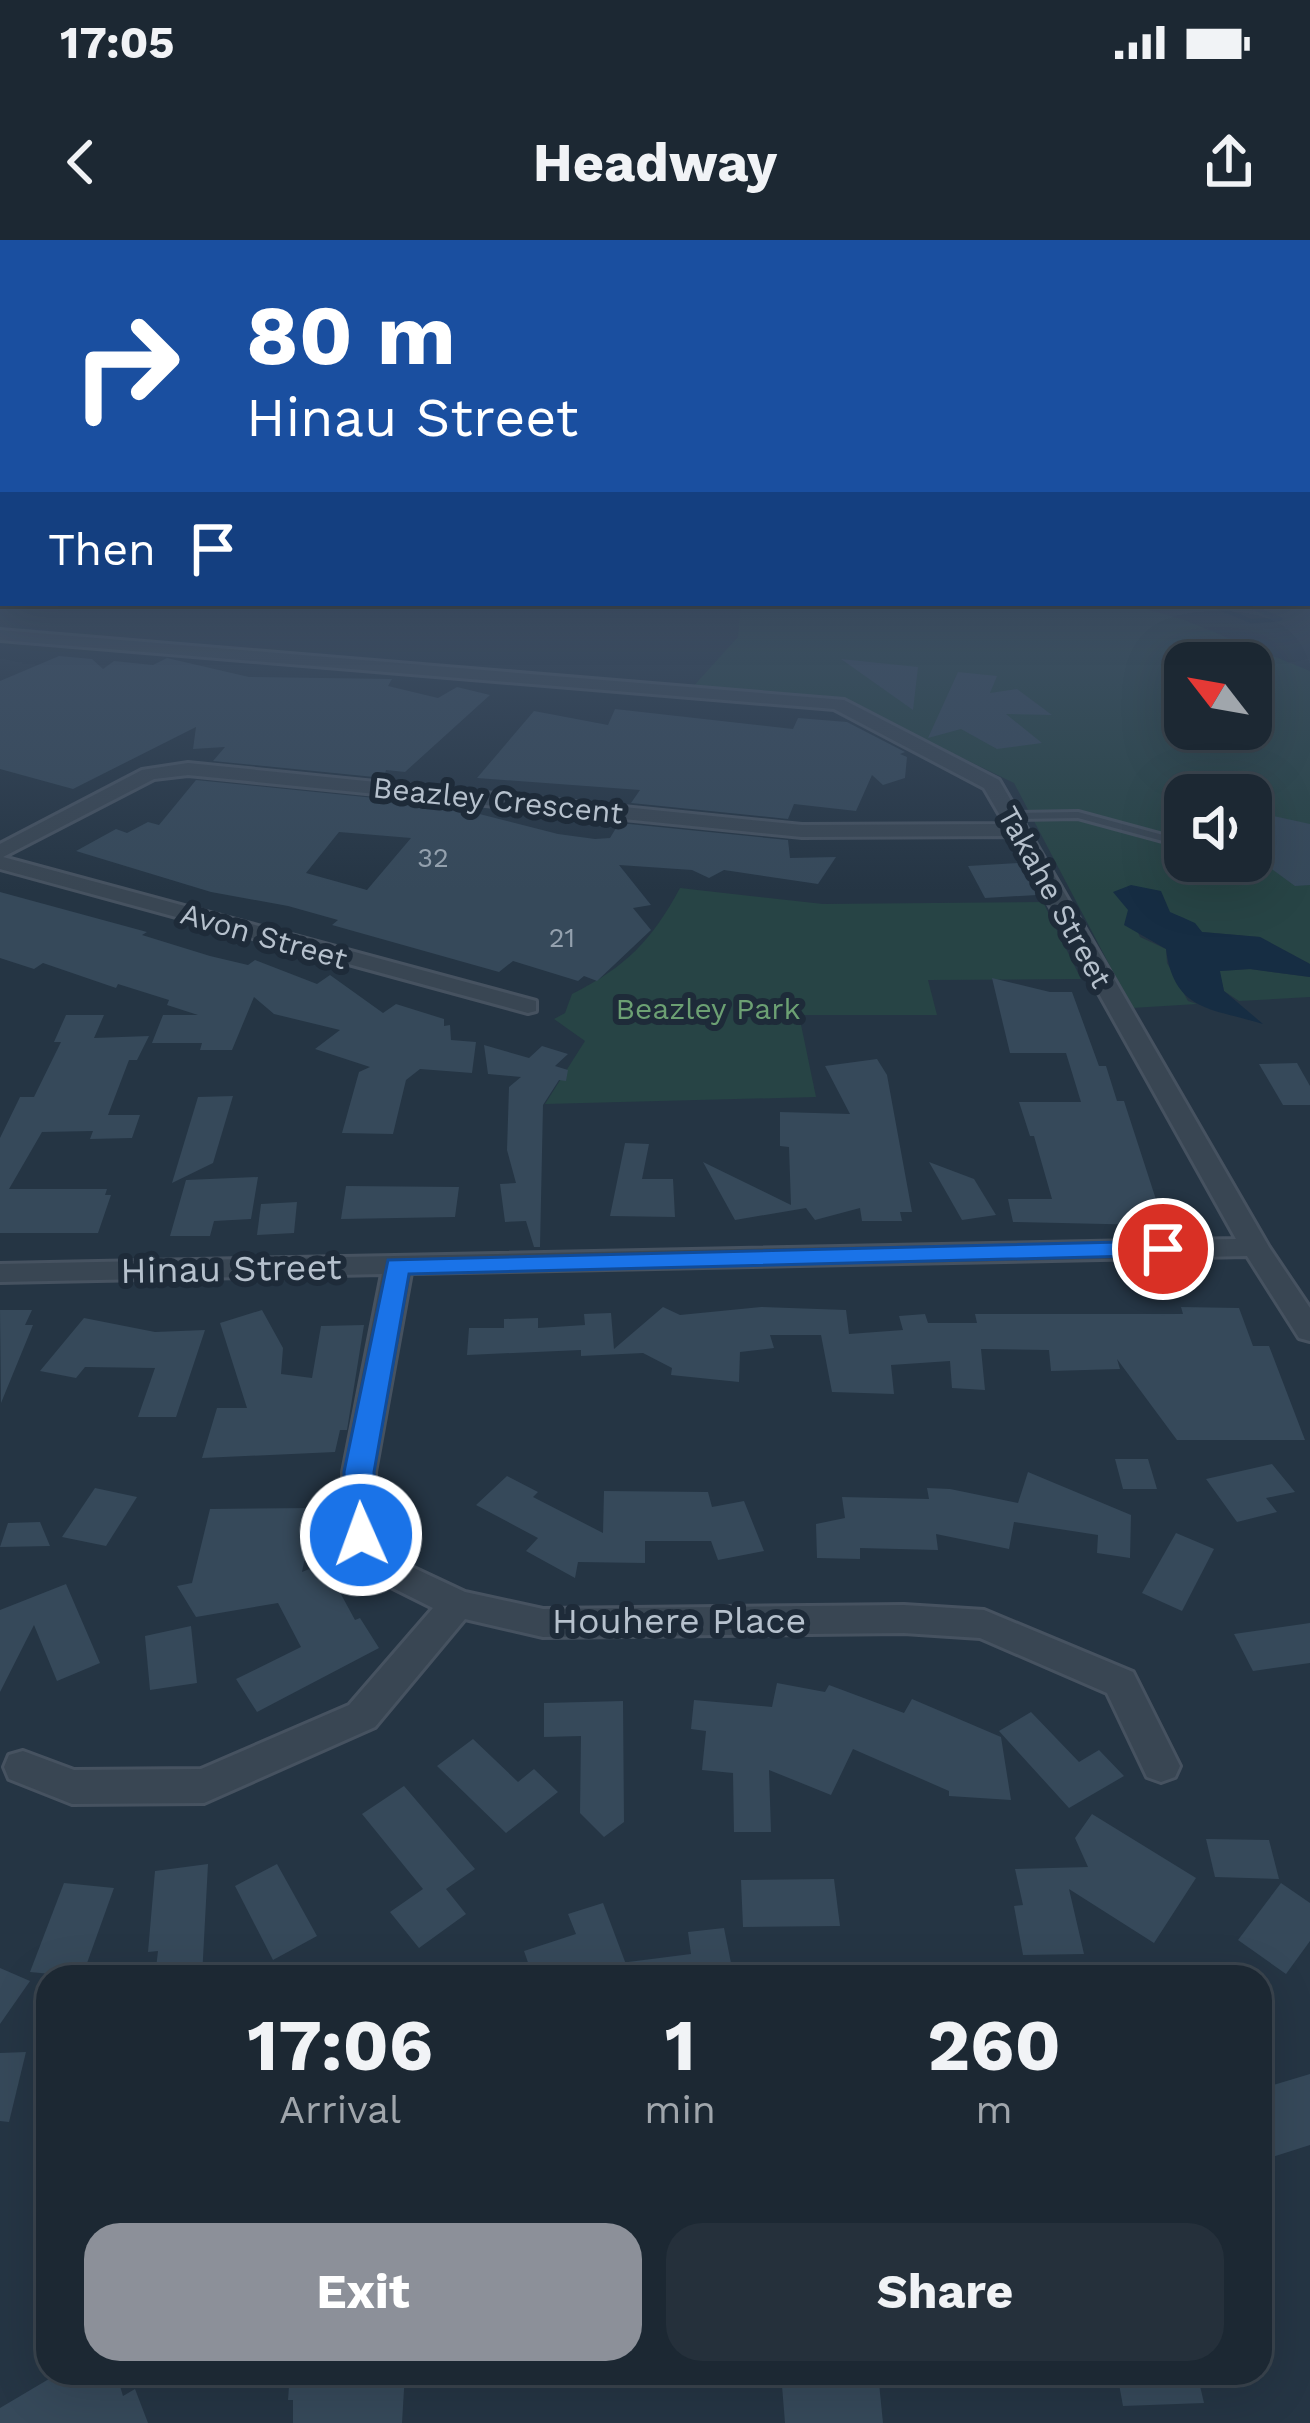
<!DOCTYPE html>
<style>
:root{--surface:#1c2833;--page:#25303b;--text:#f1f3f6;--muted:#a0a6ac;--line:#3a444e;--accent:#8c9099}
body{margin:0;font-family:"Work Sans",sans-serif;background:var(--page);color:var(--text);height:100vh;display:flex;flex-direction:column;font-size:45px;white-space:nowrap}
*{box-sizing:border-box;margin:0}
p{font-size:39px;color:var(--muted)}
.icon{flex:none;width:66px;height:66px;fill:none;stroke:currentColor;stroke-width:2;stroke-linecap:round;stroke-linejoin:round}
.map{position:relative;flex:1;overflow:hidden}
.details{position:absolute;left:36px;top:1725px;width:1236px;height:420px;display:flex;flex-direction:column;background:var(--surface);border-radius:36px;box-shadow:0 12px 48px #0002,0 0 0 3px var(--line)}
.details>*{flex:none}
.hud{position:absolute;left:0px;top:0px;width:1311px;height:366px;box-shadow:0 12px 48px #0002,0 0 0 3px var(--line);background:#1a4fa0;color:#fff;overflow:hidden}
.needle{width:78px;rotate:301deg}
.buttons{position:absolute;left:1164px;top:402px;display:grid;gap:24px}
.buttons a{display:grid;place-items:center;width:108px;height:108px;border-radius:24px;background:var(--surface);box-shadow:0 12px 48px #0002,0 0 0 3px var(--line);font-size:60px}
.pin{position:absolute;display:grid;place-items:center;width:102px;height:102px;color:#fff;margin:-51px;border:6px solid #fff;border-radius:50%;box-shadow:0 3px 12px #0007}
.me{position:absolute;width:132px;margin:-66px;rotate:358deg;stroke-linejoin:round;filter:drop-shadow(0 0 9px #0008)}
.turn{display:flex;align-items:center;gap:42px;height:252px;padding:0 48px;font-size:54px}
.turn .icon{width:156px;height:156px;stroke-width:2.5}
.turn b{display:block;font-size:84px;line-height:102px}
.then{display:flex;align-items:center;height:114px;padding:0 48px;background:#0003;gap:24px;font-size:45px}
.eta{display:flex;justify-content:space-evenly;align-items:center;height:204px;text-align:center}
.eta b{font-size:72px;font-weight:700;line-height:84px}
.cta{display:flex;gap:24px;margin-top:auto;padding:24px 48px}
.cta a{flex:1;height:138px;border-radius:36px;background:var(--accent);color:#fff;font-size:48px;font-weight:700;line-height:138px;text-align:center}
.cta a+a{background:var(--page);color:var(--text)}
.status{display:flex;justify-content:space-between;align-items:center;height:84px;padding:0 60px;background:var(--surface);direction:ltr}
.status svg{height:33px;fill:currentColor}
header{display:flex;justify-content:space-between;align-items:center;height:156px;padding:0 48px;background:var(--surface);font-size:54px;font-weight:700}
.map>svg:first-child{display:block}
.green{fill:#274445;fill-rule:evenodd}
.water{fill:#162d43}
.lines{fill:none;stroke-linecap:round;stroke-linejoin:round}
.stream{stroke:#162d43;stroke-width:4.5}
.building{fill:#36495a;fill-rule:evenodd}
.service-casing{stroke:#465260;stroke-width:6}
.minor-casing{stroke:#465260;stroke-width:6}
.service{fill:#394653;fill-rule:evenodd}
.minor{fill:#394653;fill-rule:evenodd}
.route{fill:#1a73e8;stroke:#114b97;stroke-width:3}
.labels{text-anchor:middle;dominant-baseline:central;stroke-width:12;stroke-linejoin:round;paint-order:stroke}
.far-number-label{font-size:27px;fill:#94a1ae}
.far-street-label{font-size:30px;fill:#b6c1cd;stroke:#1e2b39}
.far-park-label{font-size:30px;fill:#6ca073;stroke:#1e2b39}
.street-label{font-size:36px;fill:#b6c1cd;stroke:#1e2b39}
</style>
<div class="status"><b>17:05</b><svg viewBox="0 0 49 12"><path d="M0 12V9h3v3zM5 12V6h3v6zM10 12V3h3v9zM15 12V0h3v12zM26 1h20v11H26zM47 4h2v5h-2z"/></svg></div>
<header><svg class="icon" aria-label="back" viewBox="0 0 24 24"><path d="M15 5l-7 7 7 7"/></svg>Headway<svg class="icon" aria-label="share" viewBox="0 0 24 24"><path d="M12 15V3M7 8l5-5 5 5M5 13v7h14v-7"/></svg></header>
<div class="map">
<svg width="1310" height="2183" viewBox="0 0 1310 2183">
<rect width="100%" height="100%" fill="#253544"/>
<!-- green -->
<g class="green">
<path d="M741 363H1125L1184 380 1310 431V724L1260 697 1202 692C1184 670 1155 671 1128 670L1140 697 1166 709 1167 723 1188 761 1197 764 1132 768 1014 543 853 465 689 451 738 397ZM1185 423H1251V489H1185ZM1185 555H1251V621H1185Z"/>
<path d="M680 648 823 664 1043 662 1081 739 928 740 937 775H799L816 857 545 864 585 801 554 779 565 773 572 754C626 727 652 700 680 648Z"/>
<path d="M1250 729 1310 737V757L1239 761 1224 751 1219 731Z"/>
</g>
<!-- water -->
<path class="water" d="M1131 645 1161 651 1170 672 1195 683 1202 692 1260 697 1310 724V737L1250 729 1220 731 1224 751 1263 784C1212 768 1174 772 1166 709L1124 685 1128 670 1113 652Z"/>
<g class="lines">
<!-- stream -->
<path class="stream" d="M1207 363 1251 381 1280 379 1243 363"/>
</g>
<!-- building -->
<g class="building">
<path d="M59 416 92 419 103 429 114 421 153 425 167 418 249 437 392 439 388 446 438 458 457 447 490 455 405 532 386 530 384 538 213 521 225 507 193 509 196 487 73 549 0 529V441Z"/>
<path d="M841 419 918 427 913 470Z"/>
<path d="M958 432 997 436 990 453 1017 449 1052 475 1006 474 1042 503 997 509 961 489 928 498Z"/>
<path d="M615 469 793 489 798 478 847 482 905 512 900 514 907 517 905 538 883 545 872 535 856 571 794 564 788 579 631 563 640 550 477 538 534 471 608 485Z"/>
<path d="M196 540 444 565 558 594 595 599 610 598 619 583 788 600 790 618 836 617 818 644 724 630 709 638 692 630 619 625 651 665 633 668 651 690 597 741 584 736 578 741 513 721 499 732 332 685 338 680 288 666 211 652 76 611 116 589 127 593 148 582 159 585ZM339 592 411 598 367 650 306 633Z"/>
<path d="M1251 571 1310 584V645L1295 646 1251 614Z"/>
<path d="M1018 623 1037 655 985 658 968 626Z"/>
<path d="M0 652 147 692 142 695 210 716 248 725 255 720 317 744 330 735 383 773 396 764 444 779V786L450 785 451 800 476 802 472 833 420 829 406 840 393 894 342 893 359 832 370 827 315 809 340 790 274 774 254 757 232 810H200L202 803H152L163 775H198L167 765 169 760 118 744 116 748 43 723 34 729 0 718Z"/>
<path d="M992 738 1050 752H1072L1099 826H1106L1117 861H1124L1162 978H1148L1150 985 1013 982 1008 959H1052L1034 896H1030L1019 862H1081L1066 813H1010Z"/>
<path d="M66 775H104L94 798 149 796 137 820H129L108 875H140L132 898 90 899 93 891 42 892 9 949H107L105 955H111L98 993H0V898L20 857H34L61 802H54Z"/>
<path d="M484 805 529 818 542 806 568 814 555 826 568 830 566 841 559 840 543 865 540 1007H534L526 981 505 982 500 944 516 943 507 910 509 847 521 837 488 834Z"/>
<path d="M877 819 887 835 912 972H900L902 981H862L860 968 815 980 806 968 735 980 703 922 791 965 789 907 780 906V872L850 874 825 826Z"/>
<path d="M1297 823 1310 846V865H1283L1259 824Z"/>
<path d="M233 856 213 923 172 943 198 857Z"/>
<path d="M625 903 649 904 642 939H673L675 977 610 976Z"/>
<path d="M929 922 974 939 996 975 962 980Z"/>
<path d="M258 937 251 979 214 981 210 996H170L186 940Z"/>
<path d="M346 946 459 947 455 977 341 979Z"/>
<path d="M297 962 294 993 257 995 261 964Z"/>
<path d="M663 1067 680 1075 761 1067 846 1070 849 1094 903 1090 899 1076 925 1074 928 1083H977L975 1074H1183L1181 1067 1239 1068 1253 1106H1269L1305 1200H1177L1117 1119 1120 1129 1051 1131 1049 1110 981 1109 985 1150 952 1148 950 1121 891 1125 894 1154 832 1152 821 1095H770L774 1108 740 1112 739 1142 671 1135 672 1128 643 1113 581 1116V1110L467 1115 469 1088H504V1079L538 1078V1088L585 1085 584 1074 611 1073 614 1109Z"/>
<path d="M0 1070H32L25 1085H33L1 1163Z"/>
<path d="M262 1070 283 1108 281 1134 312 1138 321 1086 364 1085 347 1190H340L335 1212 202 1218 217 1168H247L220 1083Z"/>
<path d="M84 1078 155 1092 205 1090 176 1177H138L155 1128 85 1127 76 1138 40 1131Z"/>
<path d="M1115 1219H1148L1157 1249H1123Z"/>
<path d="M1272 1224 1295 1252 1266 1258 1277 1272 1237 1282 1206 1239Z"/>
<path d="M1028 1232 1131 1275 1130 1318 1097 1313 1098 1295 1014 1282 1009 1309 936 1294 938 1310 860 1308V1319L817 1318 816 1284 845 1278 842 1257 929 1259 927 1248 950 1249 1018 1263Z"/>
<path d="M507 1236 538 1252 533 1257 603 1293 604 1251 708 1252 712 1267 744 1261 764 1311 718 1320 711 1301H645V1323L578 1322 575 1338 526 1311 538 1298 476 1265Z"/>
<path d="M95 1248 137 1257 106 1306 62 1297Z"/>
<path d="M315 1268 302 1332 324 1323 355 1380 360 1378 379 1408 257 1472 236 1439 301 1407 278 1363 196 1377 177 1346 192 1343 210 1269Z"/>
<path d="M40 1282 50 1306 0 1307 8 1283Z"/>
<path d="M1176 1293 1214 1309 1182 1371 1142 1353Z"/>
<path d="M66 1344 100 1423 57 1441 34 1385 0 1452V1370Z"/>
<path d="M1310 1383V1423L1253 1431 1234 1394Z"/>
<path d="M191 1386 197 1443 150 1450 145 1396Z"/>
<path d="M777 1443 825 1452 829 1445 904 1473 912 1459 1001 1497 1011 1560 949 1556V1551L853 1509 831 1555 769 1530 771 1592H734L733 1533 702 1530 706 1491 691 1489 694 1460 772 1467Z"/>
<path d="M623 1461 624 1582 604 1597 580 1573 581 1496 544 1497V1463Z"/>
<path d="M1031 1472 1079 1522 1099 1510 1124 1536 1069 1568 999 1491Z"/>
<path d="M473 1499 518 1542 534 1529 558 1552 506 1593 437 1526Z"/>
<path d="M404 1546 475 1629 446 1649 466 1674 419 1708 390 1672 423 1649 362 1574Z"/>
<path d="M1092 1574 1196 1638 1154 1703 1069 1649 1084 1714 1023 1715 1014 1666 1023 1665 1015 1629 1088 1627 1075 1598Z"/>
<path d="M1206 1599 1269 1600 1279 1639 1215 1637Z"/>
<path d="M208 1624 202 1737H155L158 1711 148 1712 155 1631Z"/>
<path d="M277 1624 317 1696 273 1720 235 1646Z"/>
<path d="M834 1639 840 1686 743 1687 741 1640Z"/>
<path d="M64 1643 114 1648 82 1737 30 1732Z"/>
<path d="M1281 1643 1310 1663V1701L1286 1734 1238 1700Z"/>
<path d="M603 1663 627 1727 597 1737H533L524 1711 576 1694 568 1674Z"/>
<path d="M724 1688 733 1733 629 1737 628 1722 691 1714 688 1692Z"/>
<path d="M0 1728 30 1741 0 1784Z"/>
<path d="M26 1812 9 1882 0 1881V1813Z"/>
<path d="M1310 1834V1905L1260 1921V1849Z"/>
<path d="M59 2133H116L123 2156 135 2149 148 2183H0V2168Z"/>
<path d="M290 2133H405L402 2183H293V2160H288Z"/>
<path d="M781 2133H878L883 2183H785Z"/>
<path d="M1117 2133H1197L1204 2163 1123 2166Z"/>
</g>
<g class="lines">
<!-- service casing -->
<g class="service-casing">
<g id="service">
<path d="M1078 572 1185 601V607L1078 578 1009 579 1004 576 1009 573Z"/>
<path d="M1232 621H1248L1258 626 1253 629Z"/>
</g>
</g>
<!-- minor casing -->
<g class="minor-casing">
<path id="minor" d="M0 390 844 460 999 540 1269 1007 1310 1068V1101L1299 1098 1247 1016 411 1033 375 1232 378 1292 399 1321 465 1352 543 1369 904 1365 984 1370 1133 1432 1180 1526 1175 1537 1161 1542 1147 1537 1107 1453 980 1398 904 1393 543 1397 465 1379 375 1487 204 1563 72 1564 9 1539 4 1527 9 1515 23 1511 74 1530 201 1529 349 1465 433 1368 375 1339 344 1295 343 1232 382 1034 0 1042V1024L1236 999 1011 596 802 597 188 535 154 539 3 617 536 761V771L528 773 0 629V604L142 530 188 523 802 585 1005 584 984 548 834 469 0 400Z"/>
</g>
<!-- service -->
<use href="#service" class="service"/>
<!-- minor -->
<use href="#minor" class="minor"/>
</g>
<!-- sky -->
<linearGradient id="sky" x2="0" y2="1"><stop stop-color="#141d25"/><stop offset="0.53" stop-color="#405167"/><stop offset="1" stop-color="#405167" stop-opacity="0"/></linearGradient>
<rect width="1310" height="651" fill="url(#sky)"/>
<!-- route -->
<path class="route" d="M1163 1001 1176 1009 1172 1015 409 1034 374 1232 377 1295 372 1304H350L346 1295 344 1232 388 1020Z"/>
<g class="labels">
<!-- far-number labels -->
<g class="far-number-label">
<text x="433" y="618">32</text>
<text x="562" y="698">21</text>
</g>
<!-- far-street labels -->
<g class="far-street-label">
<text transform="translate(498 560) rotate(6)">Beazley Crescent</text>
<text transform="translate(1055 657) rotate(61)">Takahe Street</text>
<text transform="translate(264 696) rotate(16)">Avon Street</text>
</g>
<!-- far-park labels -->
<g class="far-park-label">
<text x="708" y="768">Beazley Park</text>
</g>
<!-- street labels -->
<g class="street-label">
<text transform="translate(231 1029) rotate(-1)">Hinau Street</text>
<text x="679" y="1381">Houhere Place</text>
</g>
</g>
</svg>
<div class="buttons">
<a><svg class="needle" viewBox="-14 -14 28 28"><path d="M0-13l5 13h-10z" fill="#e53935"/><path d="M0 13l5-13h-10z" fill="#a0a6ac"/></svg></a>
<a><svg class="icon" aria-label="sound" viewBox="0 0 24 24"><path d="M4 9h4l5-4v14l-5-4H4zM17 9q2 3 0 6"/></svg></a>
</div>
<div class="pin" style="left:1163px;top:1009px;background:#d93025"><svg class="icon" aria-label="arrive" viewBox="0 0 24 24"><path d="M6 21V4h12l-3 4 3 4H6"/></svg></div>
<svg class="me" style="left:361px;top:1295px" viewBox="-20 -20 40 40"><circle r="17" fill="#1a73e8" stroke="#fff" stroke-width="3"/><path d="M0-11L8 9 0 5-8 9z" fill="#fff"/></svg>
<div class="hud">
<div class="turn"><svg class="icon" aria-label="right" viewBox="0 0 24 24"><path d="M7 20v-9h11M14 6l5 5-5 5"/></svg><div><b>80 m</b>Hinau Street</div></div>
<div class="then">Then<svg class="icon" aria-label="arrive" viewBox="0 0 24 24"><path d="M6 21V4h12l-3 4 3 4H6"/></svg></div>
</div>
<section class="details">
<div class="eta">
<div><b>17:06</b><p>Arrival</p></div>
<div><b>1</b><p>min</p></div>
<div><b>260</b><p>m</p></div>
</div>
<div class="cta"><a>Exit</a><a>Share</a></div>
</section>
</div>
